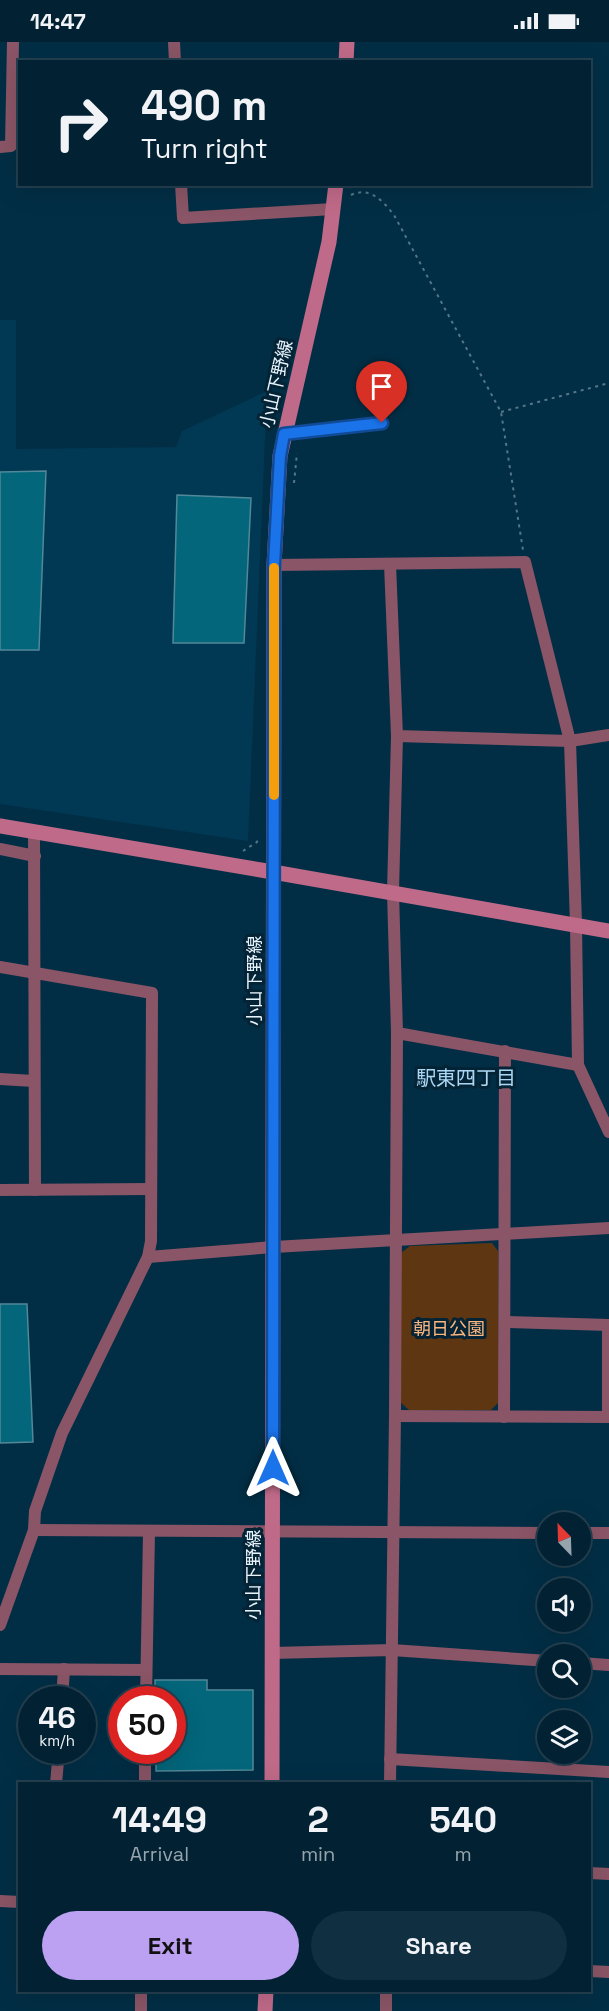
<!DOCTYPE html>
<meta charset="utf-8">
<style>
:root{--surface:#022234;--page:#102f40;--text:#f1f3f6;--muted:#96a4ac;--line:#233f4f;--accent:#bca0f2}
body{margin:0;font-family:"Space Grotesk","Noto Sans JP",sans-serif;background:var(--page);color:var(--text);height:100vh;display:flex;flex-direction:column;font-size:22px;white-space:nowrap}
*{box-sizing:border-box;margin:0}
p{font-size:20px;color:var(--muted)}
.icon{flex:none;width:33px;height:33px;fill:none;stroke:currentColor;stroke-width:2;stroke-linecap:round;stroke-linejoin:round}
.map{position:relative;flex:1;overflow:hidden}
.side{position:absolute;left:18px;top:1740px;width:573px;height:210px;display:flex;flex-direction:column;background:var(--surface);border-radius:0px;box-shadow:0 6px 24px #0002,0 0 0 2px var(--line)}
.side>*{flex:none}
.banner{position:absolute;left:18px;top:18px;width:573px;height:126px;border-radius:0px;box-shadow:0 6px 24px #0002,0 0 0 2px var(--line);background:#022234;color:var(--text);overflow:hidden}
.needle{width:39px;rotate:337deg}
.controls{position:absolute;left:537px;top:1470px;display:grid;gap:12px}
.controls a{display:grid;place-items:center;width:54px;height:54px;border-radius:50%;background:var(--surface);box-shadow:0 6px 24px #0002,0 0 0 2px var(--line);font-size:30px}
.speed{position:absolute;left:18px;top:1644px;display:flex;gap:12px;font-size:30px;font-weight:700;text-align:center}
.speed>*{display:grid;place-content:center;width:78px;height:78px;border-radius:50%;background:var(--surface);box-shadow:0 6px 24px #0002,0 0 0 2px var(--line);line-height:1}
.speed small{font-size:15px;font-weight:400}
.speed .limit{border:9px solid #d22;background:#fff;color:#111}
.pin{position:absolute;display:grid;place-items:center;width:51px;height:51px;color:#fff;margin:-62px -26px;border-radius:50% 50% 50% 0;rotate:-45deg;box-shadow:0 0 6px #0007}
.pin .icon{rotate:45deg}
.me{position:absolute;width:66px;margin:-33px;rotate:0deg;stroke-linejoin:round;filter:drop-shadow(0 0 4px #0008)}
.turn{display:flex;align-items:center;gap:21px;height:126px;padding:0 24px;font-size:27px}
.turn .icon{width:78px;height:78px;stroke-width:2.5}
.turn b{display:block;font-size:42px;line-height:51px}
.eta{display:flex;justify-content:space-evenly;align-items:center;height:102px;text-align:center}
.eta b{font-size:36px;font-weight:700;line-height:42px}
.primary-button{display:flex;gap:12px;margin-top:auto;padding:12px 24px}
.primary-button a{flex:1;height:69px;border-radius:36px;background:var(--accent);color:#111;font-size:24px;font-weight:700;line-height:69px;text-align:center}
.primary-button a+a{background:var(--page);color:var(--text)}
.status{display:flex;justify-content:space-between;align-items:center;height:42px;padding:0 30px;background:var(--surface);direction:ltr}
.status svg{height:16px;fill:currentColor}
.map>svg:first-child{display:block}
.built{fill:#013854}
.green{fill:#5e3612}
.building{fill:#03667b;stroke:#528898;stroke-width:1.5}
.lines{fill:none;stroke-linecap:round;stroke-linejoin:round}
.path{stroke:#557688;stroke-width:2;stroke-dasharray:3 4.5;stroke-linecap:butt}
.street{stroke:#8a5566;stroke-width:12}
.secondary{stroke:#bf6a88;stroke-width:15}
.route-casing{stroke:#114b97;stroke-width:15}
.route{stroke:#1a73e8;stroke-width:10}
.slow{stroke:#f59e0b;stroke-width:10}
.labels{text-anchor:middle;dominant-baseline:central;stroke-width:6;stroke-linejoin:round;paint-order:stroke}
.street-label{font-size:18px;fill:#e7f4fd;stroke:#042335}
.park-label{font-size:18px;fill:#fcb67f;stroke:#042335}
.neighbourhood-label{font-size:20px;fill:#abd6f4;stroke:#042335}
</style>
<div class="status"><b>14:47</b><svg viewBox="0 0 49 12"><path d="M0 12V9h3v3zM5 12V6h3v6zM10 12V3h3v9zM15 12V0h3v12zM26 1h20v11H26zM47 4h2v5h-2z"/></svg></div>
<div class="map">
<svg width="609" height="1969" viewBox="0 0 609 1969">
<rect width="100%" height="100%" fill="#022e45"/>
<!-- built -->
<path class="built" d="M0 278H16V407L176 405 182 389 267 349 248 799 0 762Z"/>
<!-- green -->
<path class="green" d="M492 1201 498 1209V1361L491 1368H409L400 1360 401 1211 410 1204Z"/>
<!-- building -->
<g class="building">
<path d="M46 429 39 608H0V430Z"/>
<path d="M177 453 251 456 244 601H173Z"/>
<path d="M0 1262H27L33 1400 0 1401Z"/>
<path d="M155 1638H207V1648H253V1728L156 1729V1708H172V1658H155Z"/>
</g>
<g class="lines">
<!-- path -->
<g class="path">
<path d="M351 153C370 144 383 159 394 173L501 370 523 508"/>
<path d="M501 370 609 341"/>
<path d="M294 441 297 411"/>
<path d="M243 809 257 800 258 795"/>
</g>
<!-- street -->
<g class="street">
<path d="M174 0 175 20"/>
<path d="M0 105 11 104 13 0"/>
<path d="M181 142 183 176 333 167"/>
<path d="M284 392 382 381"/>
<path d="M274 523 525 520 570 699 576 882 578 1023 609 1090"/>
<path d="M397 694 570 699 609 693"/>
<path d="M34 790 35 1148"/>
<path d="M0 807 35 814"/>
<path d="M0 925 152 951 151 1199 148 1215 62 1391 35 1469 34 1488 0 1583"/>
<path d="M397 991 578 1023"/>
<path d="M0 1037 34 1039"/>
<path d="M0 1148 151 1147"/>
<path d="M148 1215 274 1205 609 1186"/>
<path d="M505 1280 609 1283"/>
<path d="M608 1283V1375"/>
<path d="M395 1374 609 1375"/>
<path d="M504 1375 505 1009"/>
<path d="M34 1488 548 1491"/>
<path d="M580 1491H609"/>
<path d="M272 1611 392 1608 548 1619"/>
<path d="M580 1621 609 1623"/>
<path d="M0 1627 146 1628"/>
<path d="M62 1658 64 1627"/>
<path d="M146 1658 149 1490"/>
<path d="M390 1717 609 1730"/>
<path d="M56 1742 59 1708"/>
<path d="M145 1742V1708"/>
<path d="M390 1742 395 1374 397 991 393 850 397 694 390 522"/>
<path d="M590 1831 609 1832"/>
<path d="M0 1859 20 1860"/>
<path d="M590 1929 609 1930"/>
<path d="M141 1948V1969"/>
<path d="M386 1969V1948"/>
</g>
<!-- secondary -->
<g class="secondary">
<path d="M346 20 347 0"/>
<path d="M0 784 273 830 609 889"/>
<path d="M272 1742 274 523 280 414 329 200 336 142"/>
<path d="M265 1969 266 1948"/>
</g>
</g>
<g class="lines">
<!-- route casing -->
<g class="route-casing">
<path id="route" d="M273 1426 274 523 280 414 284 392 382 381"/>
</g>
<!-- route -->
<use href="#route" class="route"/>
<!-- slow -->
<path class="slow" d="M274 753V526"/>
</g>
<g class="labels">
<!-- street labels -->
<g class="street-label">
<text transform="translate(276 342) rotate(-77)">小山下野線</text>
<text transform="translate(254 939) rotate(-90)">小山下野線</text>
<text transform="translate(253 1533) rotate(-90)">小山下野線</text>
</g>
<!-- park labels -->
<g class="park-label">
<text x="449" y="1286">朝日公園</text>
</g>
<!-- neighbourhood labels -->
<g class="neighbourhood-label">
<text x="466" y="1036">駅東四丁目</text>
</g>
</g>
</svg>
<div class="controls">
<a><svg class="needle" viewBox="-14 -14 28 28"><path d="M0-13l5 13h-10z" fill="#e53935"/><path d="M0 13l5-13h-10z" fill="#96a4ac"/></svg></a>
<a><svg class="icon" aria-label="sound" viewBox="0 0 24 24"><path d="M4 9h4l5-4v14l-5-4H4zM17 9q2 3 0 6"/></svg></a>
<a><svg class="icon" aria-label="search" viewBox="0 0 24 24"><circle cx="10" cy="10" r="6"/><path d="M15 15l6 6"/></svg></a>
<a><svg class="icon" aria-label="layers" viewBox="0 0 24 24"><path d="M12 4l9 5-9 5-9-5zM3 14l9 5 9-5"/></svg></a>
</div>
<div class="speed"><div>46<small>km/h</small></div><div class="limit">50</div></div>
<div class="pin" style="left:382px;top:381px;background:#d93025"><svg class="icon" aria-label="arrive" viewBox="0 0 24 24"><path d="M6 21V4h12l-3 4 3 4H6"/></svg></div>
<svg class="me" style="left:273px;top:1426px" viewBox="-20 -20 40 40"><path d="M0-17L14 15 0 8-14 15z" fill="#1a73e8" stroke="#fff" stroke-width="4"/></svg>
<div class="banner">
<div class="turn"><svg class="icon" aria-label="right" viewBox="0 0 24 24"><path d="M7 20v-9h11M14 6l5 5-5 5"/></svg><div><b>490 m</b>Turn right</div></div>
</div>
<section class="side">
<div class="eta">
<div><b>14:49</b><p>Arrival</p></div>
<div><b>2</b><p>min</p></div>
<div><b>540</b><p>m</p></div>
</div>
<div class="primary-button"><a>Exit</a><a>Share</a></div>
</section>
</div>
